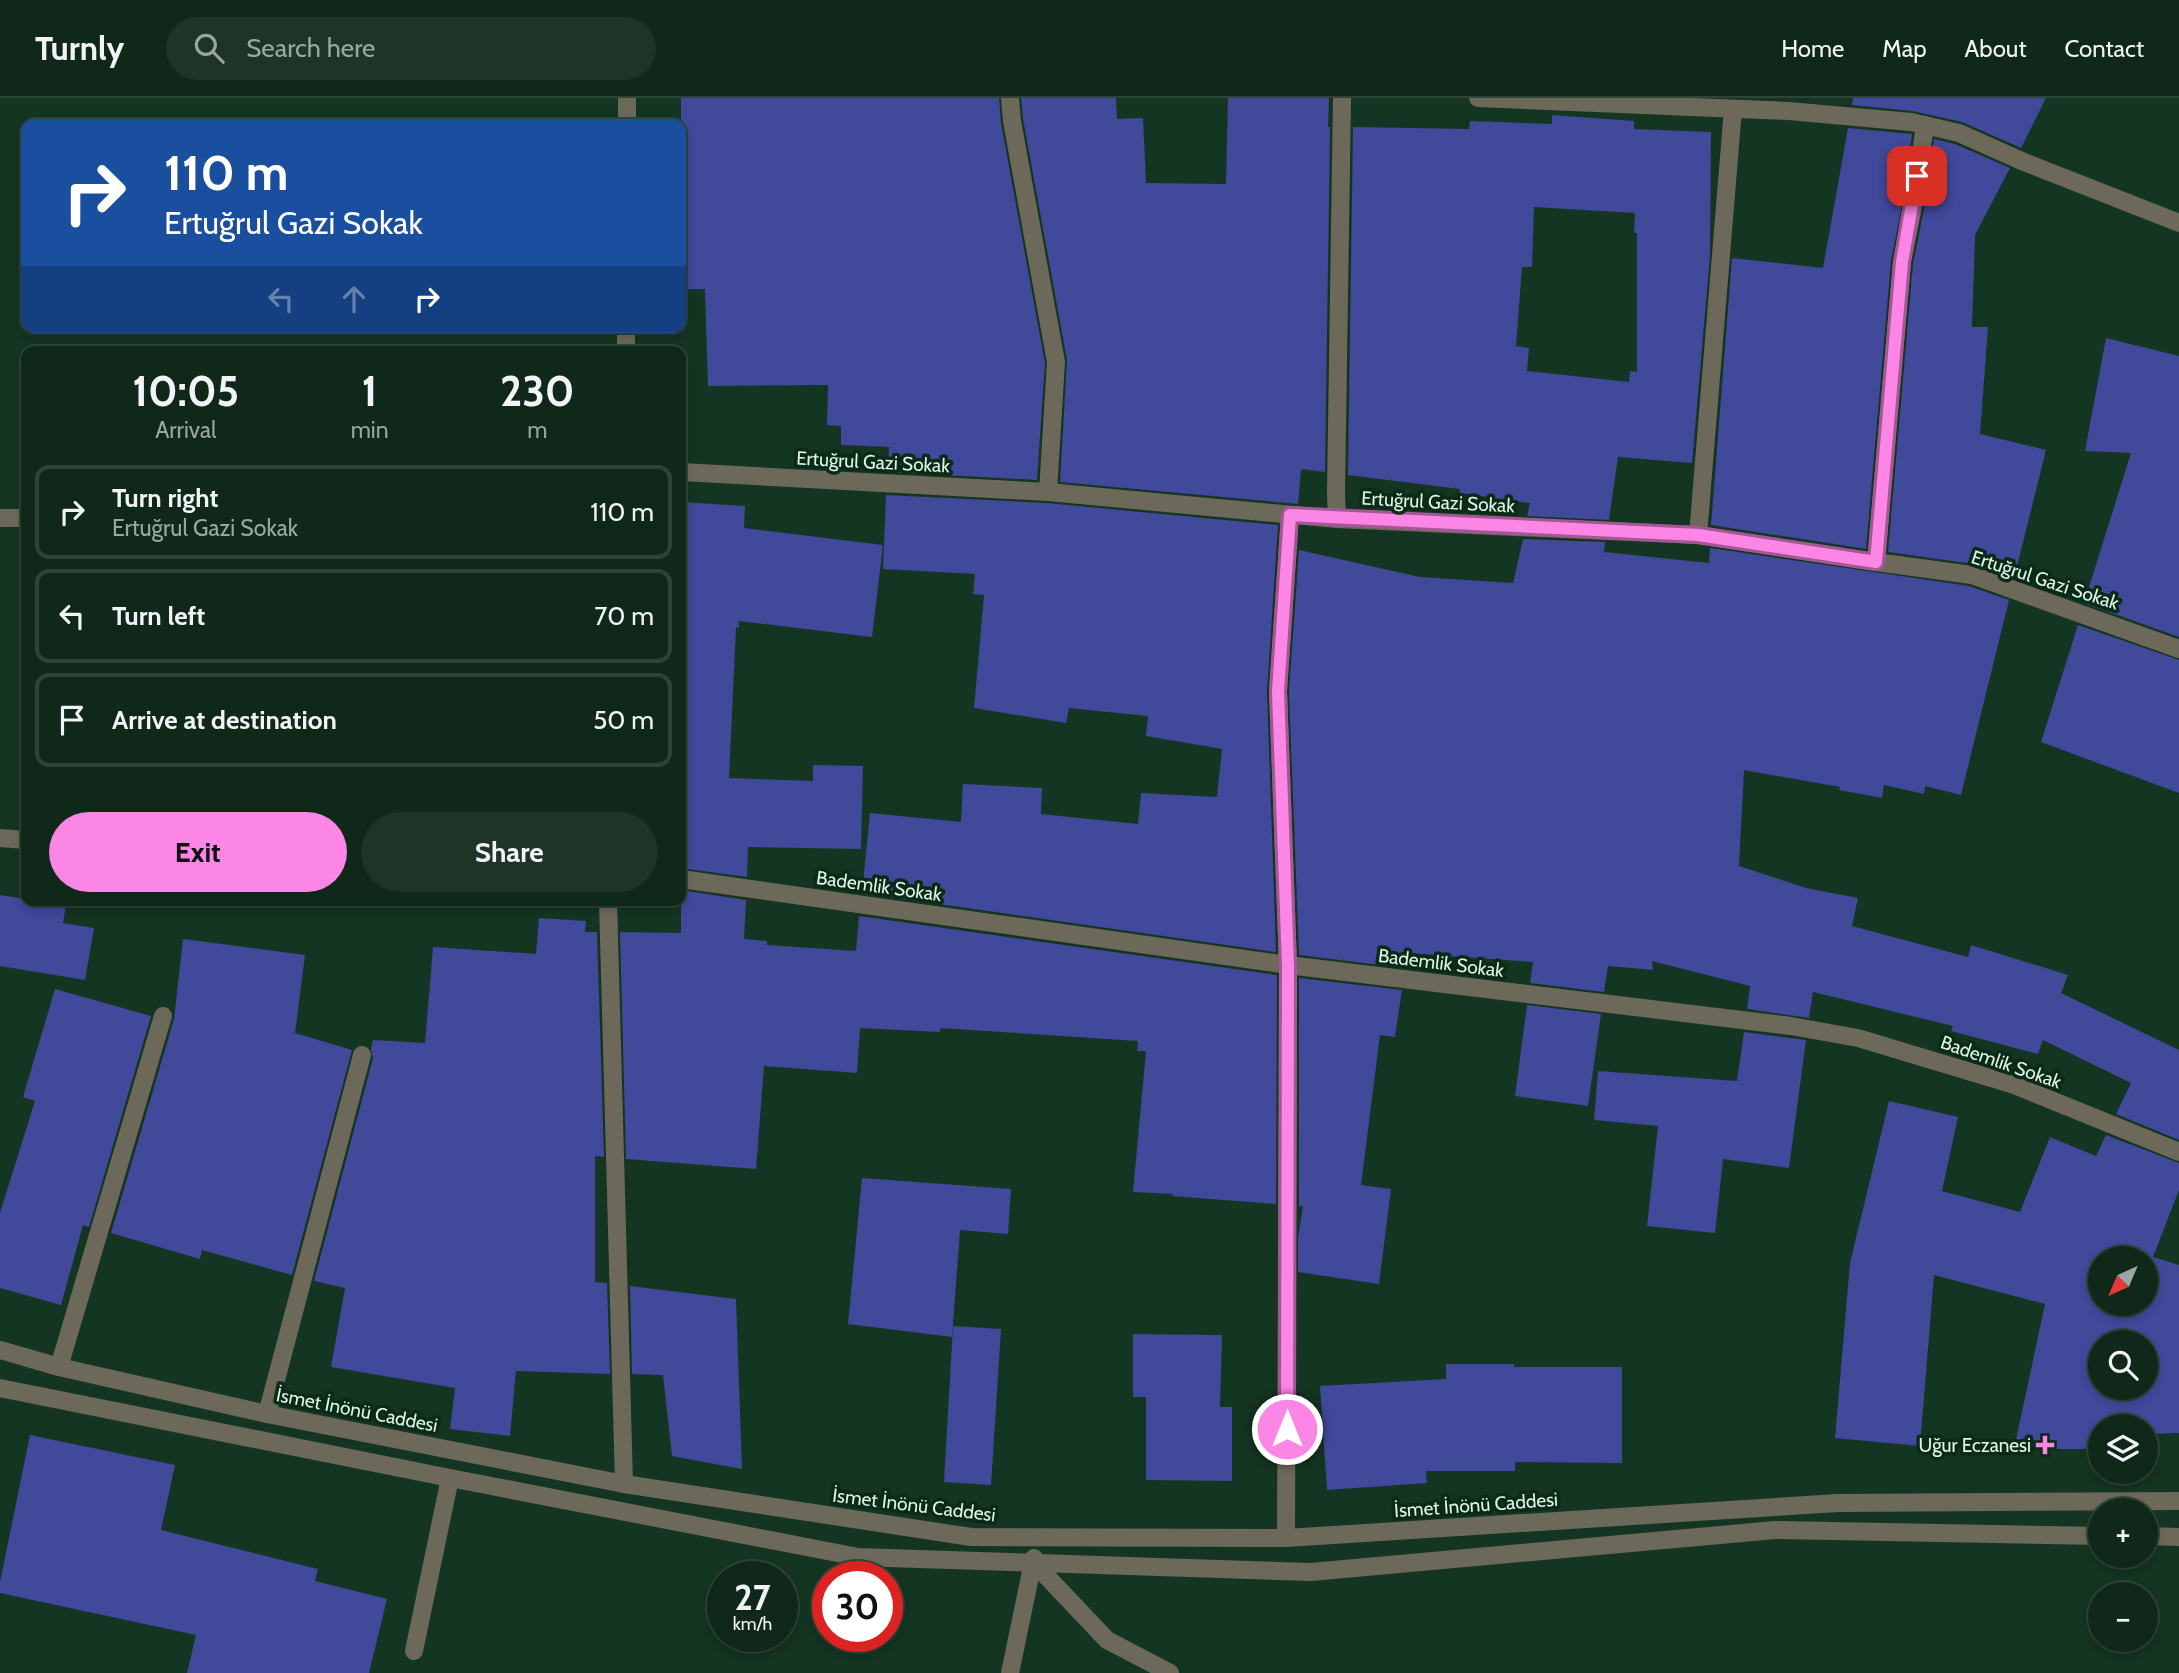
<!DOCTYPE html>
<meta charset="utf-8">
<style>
:root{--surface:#0f2819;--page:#1d3426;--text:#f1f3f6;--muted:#9ba6a2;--line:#2f4438;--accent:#fb86e5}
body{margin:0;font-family:Cabin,sans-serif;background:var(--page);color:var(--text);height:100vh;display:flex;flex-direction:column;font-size:26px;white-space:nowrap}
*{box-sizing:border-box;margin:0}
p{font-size:23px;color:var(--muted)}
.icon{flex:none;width:38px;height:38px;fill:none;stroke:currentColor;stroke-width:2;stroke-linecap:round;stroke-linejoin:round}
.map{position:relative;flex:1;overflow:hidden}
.details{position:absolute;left:21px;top:248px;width:665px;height:560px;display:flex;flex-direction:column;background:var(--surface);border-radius:14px;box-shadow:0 4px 10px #0003,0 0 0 2px var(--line)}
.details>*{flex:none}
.banner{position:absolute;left:21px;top:21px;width:665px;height:214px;border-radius:14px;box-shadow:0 4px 10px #0003,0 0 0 2px var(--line);background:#1a4fa0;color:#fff;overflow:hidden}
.needle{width:46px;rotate:224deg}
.fabs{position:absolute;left:2088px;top:1148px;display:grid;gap:14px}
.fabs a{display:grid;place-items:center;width:70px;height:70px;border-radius:50%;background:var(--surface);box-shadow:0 4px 10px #0003,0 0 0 2px var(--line);font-size:35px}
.speed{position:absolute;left:707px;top:1463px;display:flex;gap:14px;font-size:35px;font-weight:700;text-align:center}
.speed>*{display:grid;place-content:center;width:91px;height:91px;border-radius:50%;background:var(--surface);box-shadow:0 4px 10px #0003,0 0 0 2px var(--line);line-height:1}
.speed small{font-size:18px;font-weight:400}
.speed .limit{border:10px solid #d22;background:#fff;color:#111}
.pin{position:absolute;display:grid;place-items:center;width:60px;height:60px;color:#fff;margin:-30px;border-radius:14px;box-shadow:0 4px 10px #0006}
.me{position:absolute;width:77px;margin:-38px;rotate:0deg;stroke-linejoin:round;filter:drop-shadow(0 0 5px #0008)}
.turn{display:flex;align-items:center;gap:24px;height:147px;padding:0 28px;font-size:32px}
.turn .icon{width:91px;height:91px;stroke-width:2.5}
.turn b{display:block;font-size:49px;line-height:60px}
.lanes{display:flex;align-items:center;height:66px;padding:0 28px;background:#0003;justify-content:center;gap:35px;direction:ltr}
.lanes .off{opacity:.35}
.eta{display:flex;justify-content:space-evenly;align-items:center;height:119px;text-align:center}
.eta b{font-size:42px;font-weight:700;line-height:49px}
.primary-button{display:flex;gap:14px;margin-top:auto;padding:14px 28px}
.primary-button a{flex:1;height:80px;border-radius:42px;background:var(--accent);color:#111;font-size:28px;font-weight:700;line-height:80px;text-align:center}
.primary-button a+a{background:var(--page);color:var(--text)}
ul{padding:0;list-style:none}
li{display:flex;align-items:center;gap:21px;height:94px;margin:0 14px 10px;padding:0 14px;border:4px solid var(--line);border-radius:14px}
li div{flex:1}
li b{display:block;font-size:26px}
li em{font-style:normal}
header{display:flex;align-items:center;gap:42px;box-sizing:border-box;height:98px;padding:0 35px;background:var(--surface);border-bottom:2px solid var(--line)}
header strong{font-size:33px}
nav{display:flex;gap:38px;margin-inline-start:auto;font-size:24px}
.search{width:490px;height:63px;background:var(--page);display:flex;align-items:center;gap:18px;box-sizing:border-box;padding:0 24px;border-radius:38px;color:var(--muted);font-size:26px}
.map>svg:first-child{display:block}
.building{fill:#40499a;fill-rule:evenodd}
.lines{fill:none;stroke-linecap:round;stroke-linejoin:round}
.minor{stroke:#6d695a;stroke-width:18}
.route-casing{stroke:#a35795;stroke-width:18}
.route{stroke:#fb86e5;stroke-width:12}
.poi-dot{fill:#fb86e5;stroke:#092b18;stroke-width:2.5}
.labels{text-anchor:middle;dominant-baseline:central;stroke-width:7;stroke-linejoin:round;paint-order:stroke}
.street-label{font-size:19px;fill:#e1f4e7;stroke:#092b18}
.poi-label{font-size:19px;fill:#e1f4e7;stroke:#092b18;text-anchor:end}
</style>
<header>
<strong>Turnly</strong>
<div class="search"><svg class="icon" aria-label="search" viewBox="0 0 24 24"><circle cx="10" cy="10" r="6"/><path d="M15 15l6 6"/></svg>Search here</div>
<nav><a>Home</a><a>Map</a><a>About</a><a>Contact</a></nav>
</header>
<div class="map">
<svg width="2179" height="1575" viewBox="0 0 2179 1575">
<rect width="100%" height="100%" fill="#143521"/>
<!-- building -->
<g class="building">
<path d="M681 0H999L1001 25 1045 265 1037 382 888 374 889 349 841 347V328L827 327 828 287 708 288 705 191H681Z"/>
<path d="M1021 0H1116L1117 21 1143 20 1146 85 1226 86 1228 0H1329L1328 29H1330L1325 374 1301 371 1298 406 1060 384 1067 262 1023 21Z"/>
<path d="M1853 0H2046L2021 50 1962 24 1912 13 1852 7Z"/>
<path d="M1552 17 1634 23V31L1711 34 1710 158 1692 365 1618 359 1609 422 1527 418 1530 405 1460 395V391L1348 377 1353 29 1469 31 1470 23 1552 26ZM1534 109 1635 115 1634 135H1637V274L1630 273 1629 284 1527 273 1529 250 1516 248 1522 169H1532Z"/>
<path d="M1848 30 1912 36 1903 102 1891 163 1866 451 1711 427 1732 160 1823 170Z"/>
<path d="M1934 41 1955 46 2010 70 1975 137 1972 229H1988L1980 336 2046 352 2014 480 1974 466 1888 454 1913 166 1925 106Z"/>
<path d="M2106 240 2179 258V539L2084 505 2131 355 2085 353Z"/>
<path d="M886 397 1047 405 1278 427 1267 593 1276 854 862 795 870 715 961 724 963 686 1042 690 1041 716 1138 726 1141 695 1217 699 1222 651 1146 638 1148 618 1069 610 1066 625 974 610 984 497 973 496 975 476 883 471Z"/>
<path d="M681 404 745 408 744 430 883 447 872 539 739 523V530L736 529 729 680 813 683V667L863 668 861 751 748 749 747 779 681 770Z"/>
<path d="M1523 441 1605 444 1604 454 1709 465 1710 450 1969 488 2009 502 1961 697 1925 688 1924 696 1884 687 1882 700 1839 692 1840 689 1744 672 1739 768 1806 790 1858 800 1852 828 1968 859 1971 847 2068 877 2061 895 2179 952V1042L2116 1016 2131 985 2043 942 2038 956 1951 933 1953 928 1813 894 1809 920 1747 911 1750 888 1652 863 1653 872 1608 868 1604 894 1530 885 1533 864 1408 855 1405 870 1299 857 1289 593 1299 452 1420 479 1513 485Z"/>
<path d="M2078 527 2179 562V695L2041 644Z"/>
<path d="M681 792 746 802 744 841 767 843V847L856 853 859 818 1277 877 1276 1106 1172 1098 1173 1096 1133 1094 1146 953H1137L1138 943 940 930V934L860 930 857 975 764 968 756 1071 626 1061 620 834 681 835Z"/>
<path d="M0 797 26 801V803L66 807 63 825 94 830 85 882 0 868Z"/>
<path d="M539 820 586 823 585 834H597L604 1059 595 1058V1184L607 1185 610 1276 516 1273 510 1338 450 1331 455 1290 331 1269 345 1190 314 1183 373 960 371 951 373 942 425 945 433 849 536 856Z"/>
<path d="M183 841 305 857 295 935 352 952 292 1177 202 1152 200 1161 111 1135 174 921Z"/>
<path d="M1299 880 1402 892 1395 939 1380 937 1361 1087 1391 1091 1379 1186 1298 1174V1140L1303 1108H1299Z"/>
<path d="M55 891 151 918 89 1129 83 1127 61 1207 0 1190V1115L35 1003 23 999Z"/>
<path d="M1527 907 1601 916 1588 1008 1515 998Z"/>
<path d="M1744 934 1806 942 1789 1070 1723 1061 1715 1135 1647 1128 1658 1028 1594 1022 1598 973 1737 983Z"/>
<path d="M1889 1003 1958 1019 1942 1093 2020 1114 2050 1039 2096 1058 2106 1037 2179 1065V1092L2153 1159 2179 1167V1335L2146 1336V1328H2100V1351H2014L2045 1206 1934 1177 1920 1348 1835 1340 1850 1165ZM2100 1160H2146V1206H2100ZM2100 1244H2146V1290H2100Z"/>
<path d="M862 1080 1011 1091 1008 1136 960 1132 952 1239 848 1226Z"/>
<path d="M630 1188 736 1201 742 1371 672 1358 663 1277 632 1276Z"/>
<path d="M953 1228 1001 1231 991 1387 944 1384Z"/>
<path d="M1133 1236 1222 1237 1220 1309H1232V1383L1146 1382V1299H1133Z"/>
<path d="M1446 1266H1514V1269H1622V1365L1515 1364V1373H1426L1427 1385 1327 1392 1320 1288 1446 1281Z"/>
<path d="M30 1337 175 1367 161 1432 318 1471 315 1483 387 1501 369 1575H187L196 1537 0 1495V1484Z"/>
</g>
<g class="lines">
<!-- minor -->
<g class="minor">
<path d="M1010 0 1012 23 1056 264 1048 394"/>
<path d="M1478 0 1789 13 1911 24 1959 35 2024 64 2179 125"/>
<path d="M627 26V0"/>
<path d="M626 254V229"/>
<path d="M681 374 1048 394 1337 421 1698 437 1876 464 1972 477 2179 551"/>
<path d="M0 420H26"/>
<path d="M1337 421 1336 395 1342 0"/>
<path d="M1698 437 1733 11"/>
<path d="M1876 464 1902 164 1914 104 1925 27"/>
<path d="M0 740 26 742"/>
<path d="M681 781 1288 867 1791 928 1858 940 2014 987 2179 1054"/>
<path d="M608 803 624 1386"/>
<path d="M0 1252 59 1269 267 1316 624 1386 971 1439 1286 1440 1838 1405 2179 1403"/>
<path d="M59 1269 163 918"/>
<path d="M0 1290 450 1380 858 1459 1311 1474 1775 1432 2100 1438"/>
<path d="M267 1316 362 957"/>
<path d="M2146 1438 2179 1439"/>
<path d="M1286 1440 1288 867 1278 593 1290 417"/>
<path d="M1034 1460 1033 1464 1107 1542 1170 1575"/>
<path d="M414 1553 450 1380"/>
<path d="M1010 1575 1033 1464"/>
</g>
</g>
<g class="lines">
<!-- route casing -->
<g class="route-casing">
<path id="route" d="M1287 1331 1288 867 1278 593 1290 417 1698 437 1876 464 1902 164 1917 78"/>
</g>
<!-- route -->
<use href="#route" class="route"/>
</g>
<!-- markers -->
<path class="poi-dot" d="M2041.5 1336.5h7v7h7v7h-7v7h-7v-7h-7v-7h7z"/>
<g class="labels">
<!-- street labels -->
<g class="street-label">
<text transform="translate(873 364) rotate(3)">Ertuğrul Gazi Sokak</text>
<text transform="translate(1438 404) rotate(3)">Ertuğrul Gazi Sokak</text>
<text transform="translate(2045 482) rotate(18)">Ertuğrul Gazi Sokak</text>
<text transform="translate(879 788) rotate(8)">Bademlik Sokak</text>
<text transform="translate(1441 865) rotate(7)">Bademlik Sokak</text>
<text transform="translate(2001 964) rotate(19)">Bademlik Sokak</text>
<text transform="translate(357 1312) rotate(11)">İsmet İnönü Caddesi</text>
<text transform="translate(914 1407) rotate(7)">İsmet İnönü Caddesi</text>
<text transform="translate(1476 1407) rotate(-4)">İsmet İnönü Caddesi</text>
</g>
<!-- poi labels -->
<g class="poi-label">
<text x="2031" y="1347">Uğur Eczanesi</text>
</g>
</g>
</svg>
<div class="fabs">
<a><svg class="needle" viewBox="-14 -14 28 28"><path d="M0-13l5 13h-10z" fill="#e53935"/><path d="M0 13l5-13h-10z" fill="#9ba6a2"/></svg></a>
<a><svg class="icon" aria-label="search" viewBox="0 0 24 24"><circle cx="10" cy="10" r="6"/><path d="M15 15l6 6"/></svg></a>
<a><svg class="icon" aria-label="layers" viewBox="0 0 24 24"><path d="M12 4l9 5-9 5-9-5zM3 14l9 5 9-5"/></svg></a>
<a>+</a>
<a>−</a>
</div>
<div class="speed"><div>27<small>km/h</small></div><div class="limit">30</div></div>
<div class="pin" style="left:1917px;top:78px;background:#d93025"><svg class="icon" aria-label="arrive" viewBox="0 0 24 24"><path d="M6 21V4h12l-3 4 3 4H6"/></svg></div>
<svg class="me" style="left:1287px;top:1331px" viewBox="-20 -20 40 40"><circle r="17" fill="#fb86e5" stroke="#fff" stroke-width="3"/><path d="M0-11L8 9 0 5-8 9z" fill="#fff"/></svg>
<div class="banner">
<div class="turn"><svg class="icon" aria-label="right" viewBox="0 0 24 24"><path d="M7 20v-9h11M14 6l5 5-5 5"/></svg><div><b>110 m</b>Ertuğrul Gazi Sokak</div></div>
<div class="lanes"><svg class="icon off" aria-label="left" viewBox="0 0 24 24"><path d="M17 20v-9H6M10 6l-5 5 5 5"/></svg><svg class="icon off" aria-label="ahead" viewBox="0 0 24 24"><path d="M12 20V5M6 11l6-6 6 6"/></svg><svg class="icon" aria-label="right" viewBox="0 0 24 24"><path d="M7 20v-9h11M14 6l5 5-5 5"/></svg></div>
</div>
<section class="details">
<div class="eta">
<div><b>10:05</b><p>Arrival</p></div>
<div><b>1</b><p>min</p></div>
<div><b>230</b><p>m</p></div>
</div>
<ul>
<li><svg class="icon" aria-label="right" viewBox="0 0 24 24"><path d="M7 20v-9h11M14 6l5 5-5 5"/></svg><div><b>Turn right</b><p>Ertuğrul Gazi Sokak</p></div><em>110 m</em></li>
<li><svg class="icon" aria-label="left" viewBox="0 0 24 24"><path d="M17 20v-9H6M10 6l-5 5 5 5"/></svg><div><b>Turn left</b></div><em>70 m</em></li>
<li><svg class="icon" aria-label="arrive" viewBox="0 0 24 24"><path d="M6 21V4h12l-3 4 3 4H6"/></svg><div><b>Arrive at destination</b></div><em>50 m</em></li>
</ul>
<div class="primary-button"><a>Exit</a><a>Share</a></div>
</section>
</div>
